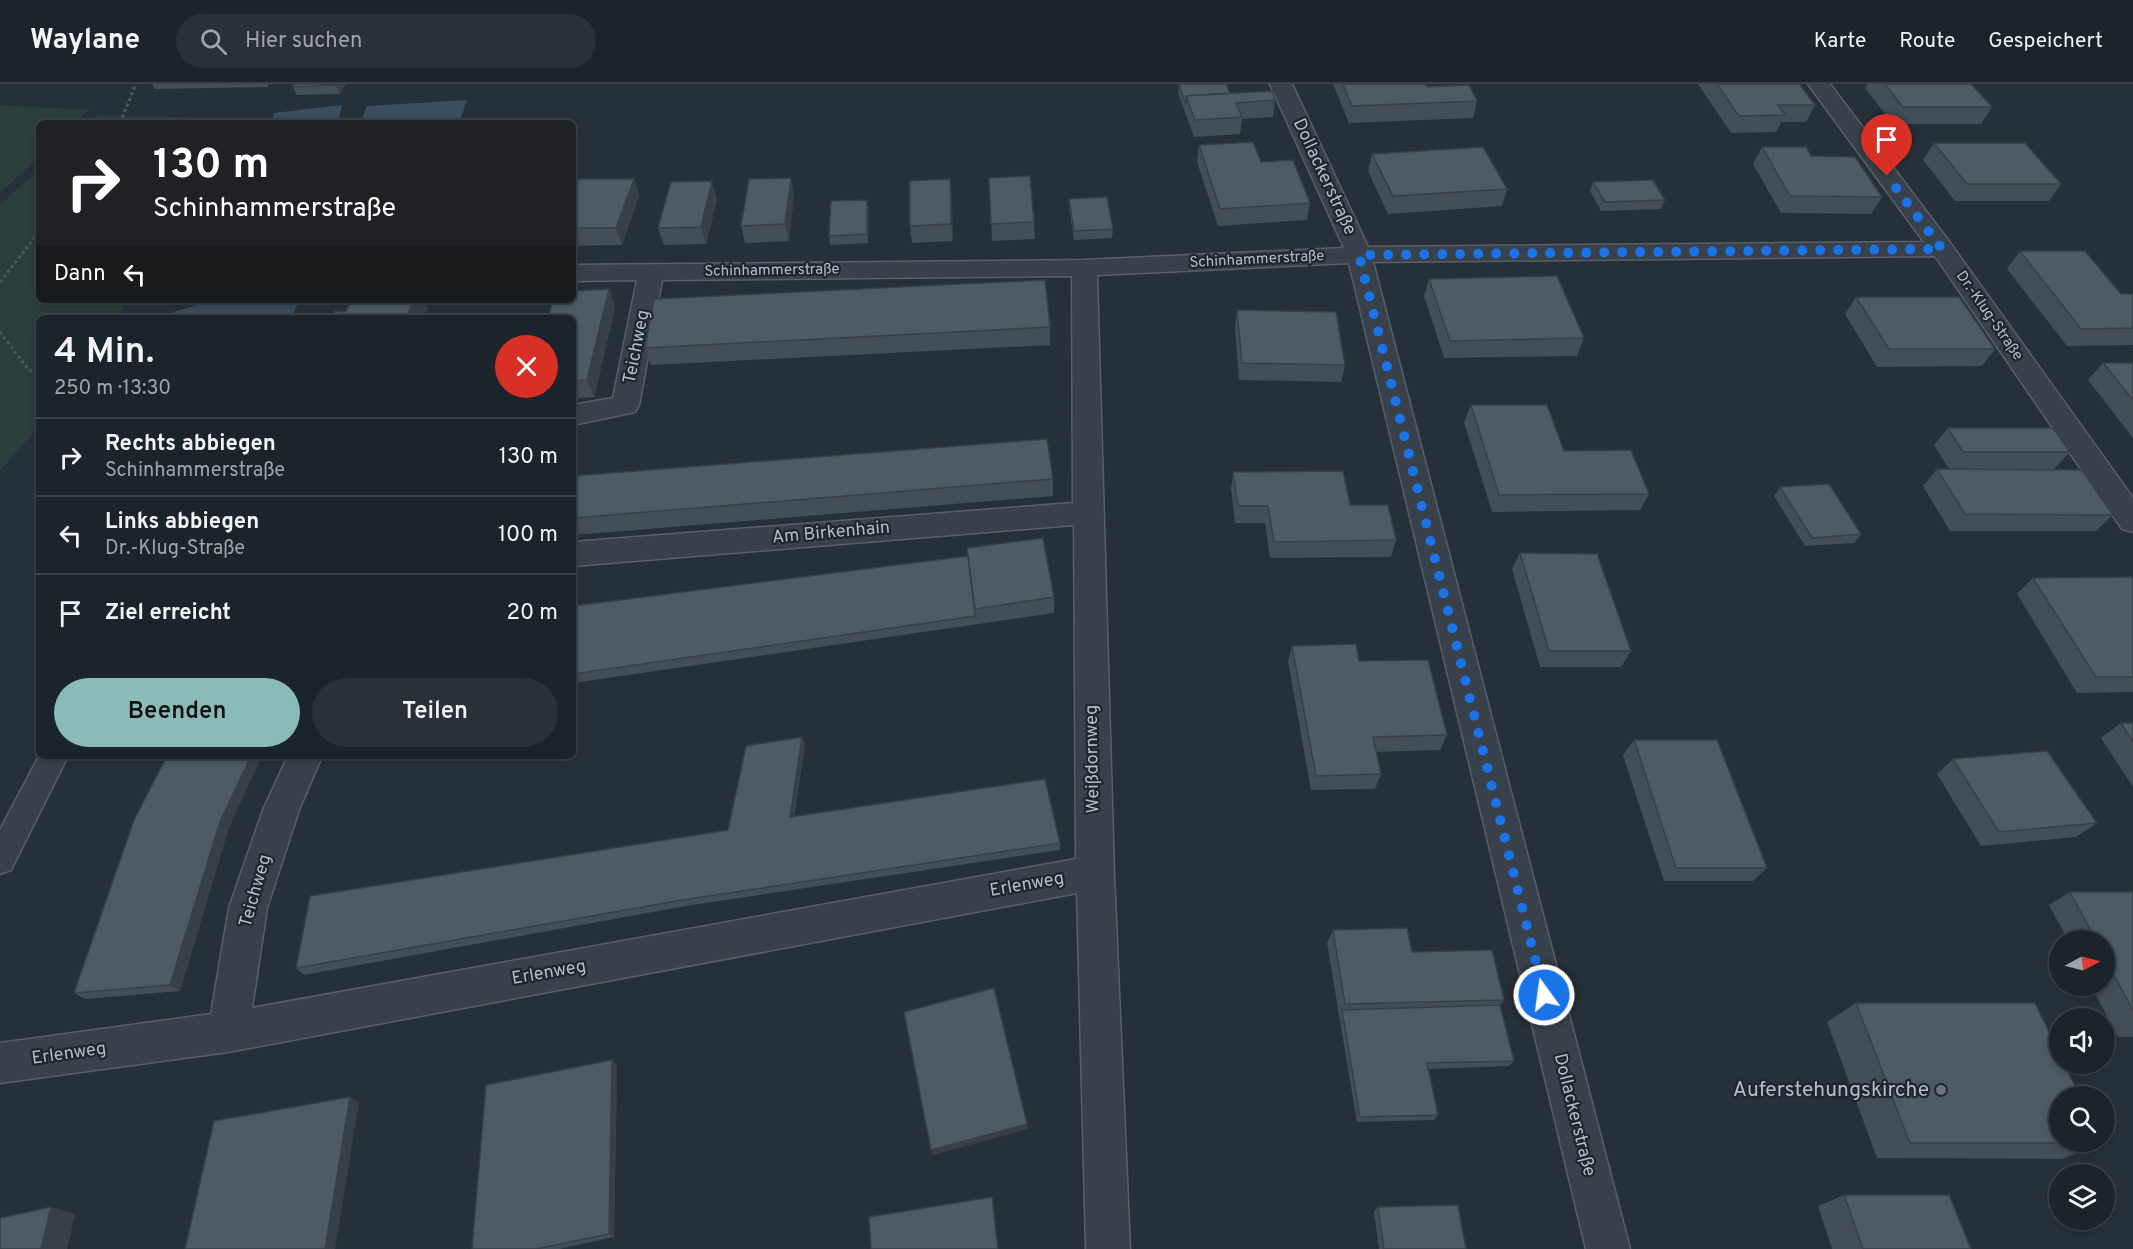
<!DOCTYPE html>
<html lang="de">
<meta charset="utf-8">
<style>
:root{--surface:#1c242b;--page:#293037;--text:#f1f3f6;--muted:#a0a4a9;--line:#3a4147;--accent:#8bbbb9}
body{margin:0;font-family:Overpass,sans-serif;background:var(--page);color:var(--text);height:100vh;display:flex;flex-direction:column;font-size:22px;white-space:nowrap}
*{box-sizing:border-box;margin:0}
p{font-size:20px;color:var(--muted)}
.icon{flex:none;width:33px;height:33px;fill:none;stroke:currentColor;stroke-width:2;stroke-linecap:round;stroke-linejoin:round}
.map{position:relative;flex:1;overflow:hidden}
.sheet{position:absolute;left:36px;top:231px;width:540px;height:444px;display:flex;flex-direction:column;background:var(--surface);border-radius:9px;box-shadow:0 3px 9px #0003,0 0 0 2px var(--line)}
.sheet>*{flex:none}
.guide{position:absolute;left:36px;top:36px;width:540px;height:183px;border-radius:9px;box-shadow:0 3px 9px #0003,0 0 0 2px var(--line);background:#202124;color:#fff;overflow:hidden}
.needle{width:39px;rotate:83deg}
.tools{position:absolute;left:2049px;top:846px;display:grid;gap:12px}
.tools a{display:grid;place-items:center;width:66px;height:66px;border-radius:50%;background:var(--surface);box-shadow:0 3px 9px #0003,0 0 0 2px var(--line);font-size:30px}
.pin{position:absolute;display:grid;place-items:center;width:51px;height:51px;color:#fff;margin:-62px -26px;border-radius:50% 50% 50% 0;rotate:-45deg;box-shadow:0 0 6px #0007}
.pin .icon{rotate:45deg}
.me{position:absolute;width:66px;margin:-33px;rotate:346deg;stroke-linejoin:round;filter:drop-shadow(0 0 4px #0008)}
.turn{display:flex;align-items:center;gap:21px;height:126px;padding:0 18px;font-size:27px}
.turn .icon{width:78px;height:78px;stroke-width:2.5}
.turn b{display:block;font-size:42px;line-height:51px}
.then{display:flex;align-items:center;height:57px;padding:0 18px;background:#0003;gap:12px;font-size:22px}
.round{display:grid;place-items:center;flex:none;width:63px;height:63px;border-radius:32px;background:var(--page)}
.overview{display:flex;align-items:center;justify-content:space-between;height:102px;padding:0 18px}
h1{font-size:36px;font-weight:600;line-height:45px}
.primary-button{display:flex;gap:12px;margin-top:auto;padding:12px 18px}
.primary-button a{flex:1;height:69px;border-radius:36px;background:var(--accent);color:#111;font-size:24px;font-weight:600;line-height:69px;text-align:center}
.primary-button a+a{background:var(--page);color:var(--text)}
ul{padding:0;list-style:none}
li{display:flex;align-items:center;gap:18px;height:78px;padding:0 18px;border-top:2px solid var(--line)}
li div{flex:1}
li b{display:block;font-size:22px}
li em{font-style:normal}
header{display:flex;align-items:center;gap:36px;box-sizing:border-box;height:84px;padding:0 30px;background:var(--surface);border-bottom:2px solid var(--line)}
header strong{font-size:28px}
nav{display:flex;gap:33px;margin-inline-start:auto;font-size:21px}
.search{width:420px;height:54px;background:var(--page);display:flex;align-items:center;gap:15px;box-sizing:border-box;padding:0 21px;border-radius:33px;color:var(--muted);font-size:22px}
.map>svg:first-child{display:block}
.green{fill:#2a3e3c}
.water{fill:#3b4e5f}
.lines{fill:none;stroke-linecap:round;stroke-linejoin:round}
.service-casing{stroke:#576068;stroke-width:3}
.minor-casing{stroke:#576068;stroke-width:3}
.path{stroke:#495b5b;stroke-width:3;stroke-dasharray:3 3;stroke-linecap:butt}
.service{fill:#39424a;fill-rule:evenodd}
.minor{fill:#39424a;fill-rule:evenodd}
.wall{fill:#434e57}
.shaded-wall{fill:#374047}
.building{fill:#4e5b65;stroke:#374047;stroke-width:1.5}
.route{stroke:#1a73e8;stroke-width:10;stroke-dasharray:0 18}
.worship-dot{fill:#6b7280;stroke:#1e272f;stroke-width:2}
.labels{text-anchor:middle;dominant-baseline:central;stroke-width:4.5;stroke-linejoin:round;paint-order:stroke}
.far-street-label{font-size:15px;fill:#b4bdc5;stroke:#1e272f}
.street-label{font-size:18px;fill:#b4bdc5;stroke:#1e272f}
.near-poi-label{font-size:21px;fill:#b4bdc5;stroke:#1e272f;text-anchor:end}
</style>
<header>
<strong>Waylane</strong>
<div class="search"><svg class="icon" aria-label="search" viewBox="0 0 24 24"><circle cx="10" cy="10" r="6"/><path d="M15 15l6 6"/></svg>Hier suchen</div>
<nav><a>Karte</a><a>Route</a><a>Gespeichert</a></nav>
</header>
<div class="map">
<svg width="2133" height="1165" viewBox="0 0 2133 1165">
<rect width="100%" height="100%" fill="#253039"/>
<!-- green -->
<g class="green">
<path d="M0 21 89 26 75 39H39V73L0 109Z"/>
<path d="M97 31 220 34 218 39H88Z"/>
<path d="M39 85V216H127L117 234H39V342L0 387V121Z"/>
</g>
<!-- water -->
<g class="water">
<path d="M467 16 459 39H360L367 22Z"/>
<path d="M342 21 338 39H271L274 29Z"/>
<path d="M213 216H298L297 222 291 234H154Z"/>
</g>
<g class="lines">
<!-- service casing -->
<g class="service-casing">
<path id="service" d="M39 672H68L11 786 0 790V746Z"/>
</g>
<!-- minor casing -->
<g class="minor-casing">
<path id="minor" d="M1270 0H1292L1368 163 1924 158 1808 0H1830L1951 160 2133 414V448L2122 445 1935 172 1373 178 1630 1165H1586L1349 179 1097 191 1114 789 1130 1165H1086L1077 809 228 968 0 999V959L211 930 229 824 263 726 288 672H322L299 726 267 824 252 924 1076 775 1074 441 573 482V458L1073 419 1072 192 662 196 639 321 635 328 573 341V321L613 314 637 196 573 197V181L1084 176 1344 164Z"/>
</g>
<!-- path -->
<g class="path">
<path d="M120 39 136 0"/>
<path d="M0 198 39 148"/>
<path d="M0 248 29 286 39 291"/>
</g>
<!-- service -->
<use href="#service" class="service"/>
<!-- minor -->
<use href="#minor" class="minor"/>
</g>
<!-- wall -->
<g class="wall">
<path d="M152 0H269L267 3 155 5Z"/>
<path d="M294 0H346L340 10 297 11 293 3Z"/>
<path d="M1179 0 1230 9 1275 16 1273 33 1242 35 1240 50 1194 53 1178 9Z"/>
<path d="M1333 0H1425L1427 3 1477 17 1473 34 1349 39Z"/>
<path d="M1698 0H1799L1815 21 1806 38H1781L1776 48 1731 49Z"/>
<path d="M1868 0H1971L1992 23 1981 40H1893L1865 4Z"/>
<path d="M1934 59 2061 100 2049 117H1955L1923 76Z"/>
<path d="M1199 61 1261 78 1310 119 1307 136 1218 142 1197 78Z"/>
<path d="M1762 63 1811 72 1882 113 1871 130 1781 129 1753 80Z"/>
<path d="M1372 70 1507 105 1502 122 1388 130 1368 87Z"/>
<path d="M791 94 794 111 789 157 745 159 741 142Z"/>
<path d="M989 94 1034 138 1035 155 992 157Z"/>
<path d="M573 95H634L639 112 622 161 573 162Z"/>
<path d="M950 95 953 157 912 159 910 142Z"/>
<path d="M1593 98 1665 116 1661 125 1601 127 1590 107Z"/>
<path d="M717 115 706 160 664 161 658 144Z"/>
<path d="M1069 115 1113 145 1112 154 1074 156 1069 124Z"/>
<path d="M867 116 869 125 868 159 830 161 829 152Z"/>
<path d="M2020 167 2121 210H2133V261L2067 262 2007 185Z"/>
<path d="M1429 195 1584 254 1577 272 1444 274 1424 212Z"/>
<path d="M609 205 615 223 594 313 573 315V234Z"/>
<path d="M1856 213 1995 265 1982 282 1877 283 1845 230Z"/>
<path d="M1237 226 1345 281 1341 298 1239 296 1235 243Z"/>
<path d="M1050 243V261L651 281 645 264Z"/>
<path d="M2103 279H2133V354L2088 296Z"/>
<path d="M1471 321 1564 367 1649 410 1640 426 1492 428 1464 338Z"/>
<path d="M1948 344 2070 368 2054 385H1949L1934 361Z"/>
<path d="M1937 385 2113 431 2096 447H1950L1923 402Z"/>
<path d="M1233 388 1350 421 1396 456 1391 473 1270 474 1265 439H1235L1231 405Z"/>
<path d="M573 392 1053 395V412L573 451Z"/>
<path d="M1780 403 1861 450 1854 459 1805 462 1774 412Z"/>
<path d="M1520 469 1631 567 1621 583H1540L1512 485Z"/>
<path d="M2133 493V608L2077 609 2017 510 2033 494Z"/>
<path d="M1054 513V529L573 599V522Z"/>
<path d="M1292 562 1359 577 1447 651 1440 666 1376 668 1381 690 1375 705 1311 706 1288 577Z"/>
<path d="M2121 639H2133V703L2101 654Z"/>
<path d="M1634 656 1767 784 1753 797H1664L1623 671Z"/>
<path d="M805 660 794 733 1060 759V766L686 822 304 891 296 884 728 746Z"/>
<path d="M1953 675 2097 739 2076 753 1981 762 1937 690Z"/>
<path d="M228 746 180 907 85 915 74 909Z"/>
<path d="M2070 808H2133V953H2118L2091 902H2104V856H2068L2049 821Z"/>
<path d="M1333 846 1412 868 1504 916 1500 921 1514 977 1509 982 1429 985 1438 1031 1434 1036 1357 1038 1327 859Z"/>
<path d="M1856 919 2103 1059 2062 1075 1877 1074 1827 938Z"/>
<path d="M612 976 617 982 614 1153 559 1165H472Z"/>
<path d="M1844 1111 1971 1165H1832L1818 1122Z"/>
<path d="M1378 1123 1466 1165H1379L1374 1127Z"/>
</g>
<!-- shaded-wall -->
<g class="shaded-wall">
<path d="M337 0H346L340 10 336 1Z"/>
<path d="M791 94 794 111 789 157 785 140Z"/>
<path d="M634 95 639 112 622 161 616 144Z"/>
<path d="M950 95 952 112 953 157 951 140Z"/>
<path d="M712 97 717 115 706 160 701 143Z"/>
<path d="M867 116 869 125 868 159 867 150Z"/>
<path d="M609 205 615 223 594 313 587 296Z"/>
<path d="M414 216H424L428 224 423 234H406Z"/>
<path d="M802 653 805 660 792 740 790 733Z"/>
<path d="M251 672H262L228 746 180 907 170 901 220 738Z"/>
<path d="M612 976 617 982 614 1153 609 1150Z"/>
<path d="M350 1013 359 1018 335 1165H325Z"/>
<path d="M1027 1040 1028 1045 933 1071 931 1066Z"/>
<path d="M51 1123 75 1130 67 1165H41Z"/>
</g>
<!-- building -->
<g class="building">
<path d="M294 0H337L336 1 293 3Z"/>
<path d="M1179 0H1226L1230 9 1186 12V21Z"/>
<path d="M1343 0H1425L1427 3 1469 1 1477 17 1352 22Z"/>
<path d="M1717 0H1799L1815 21H1778L1785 31 1739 32Z"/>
<path d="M1885 0H1971L1992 23H1903Z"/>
<path d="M1272 7 1275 16 1236 19 1242 33 1195 36 1186 12Z"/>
<path d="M1253 58 1261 78 1293 76 1310 119 1220 125 1199 61Z"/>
<path d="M1934 59H2025L2061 100H1967Z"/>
<path d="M1483 63 1507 105 1393 112 1372 70Z"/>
<path d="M1762 63H1806L1811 72 1855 73 1882 113 1790 112Z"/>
<path d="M1030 92 1034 138 991 140 989 94Z"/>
<path d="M791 94 785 140 741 142 749 95Z"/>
<path d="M573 95H634L616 144H573Z"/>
<path d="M950 95 951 140 910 142V97Z"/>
<path d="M1653 96 1665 116 1605 118 1593 98Z"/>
<path d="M712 97 701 143 658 144 671 98Z"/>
<path d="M1107 113 1113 145 1074 147 1069 115Z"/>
<path d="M867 116V150L829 152 831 117Z"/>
<path d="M2020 167H2085L2121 210H2133V244L2081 245Z"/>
<path d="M1557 192 1584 254 1450 257 1429 195Z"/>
<path d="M1045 196 1050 243 645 264 654 215Z"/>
<path d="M609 205 587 296 573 297V234H548L553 216H573V207Z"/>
<path d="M1856 213H1959L1995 265H1889Z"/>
<path d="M352 216H414L406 234H332L335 227 345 228Z"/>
<path d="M1237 226 1336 228 1345 281 1242 279Z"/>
<path d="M2103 279H2133V316Z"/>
<path d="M1471 321H1547L1564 367 1631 366 1649 410 1499 411Z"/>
<path d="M1948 344H2053L2070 368H1963Z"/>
<path d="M1047 355 1053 395 573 434V392Z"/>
<path d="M1937 385 2082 386 2113 431 1965 430Z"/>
<path d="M1343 387 1350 421H1388L1396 456 1274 458 1268 422H1238L1233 388Z"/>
<path d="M1829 400 1861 450 1812 454 1780 403Z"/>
<path d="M1043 454 1054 513 975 525 967 464Z"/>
<path d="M1520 469 1597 470 1631 567H1549Z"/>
<path d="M968 472 975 532 573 590V522Z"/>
<path d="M2133 493V593H2096L2033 494Z"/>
<path d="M1356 560 1359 577 1428 576 1447 651 1373 653 1381 690 1316 692 1292 562Z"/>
<path d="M2121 639H2133V658Z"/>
<path d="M802 653 790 733 1045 695 1060 759 682 816 296 884 310 812 728 746 746 662Z"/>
<path d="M1634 656H1717L1767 784H1676Z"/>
<path d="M2047 667 2097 739 1999 748 1953 675Z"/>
<path d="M167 672H251L220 738 170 901 74 909 134 736Z"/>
<path d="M2070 808H2133V926L2104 873V856H2096Z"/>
<path d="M1407 844 1412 868 1492 866 1504 916 1345 920 1333 846Z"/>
<path d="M994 904 1027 1040 931 1066 904 928Z"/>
<path d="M1856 919H2035L2060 970V980H2064L2080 1012H2060V1058H2102L2103 1059H1910Z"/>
<path d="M1500 921 1514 977 1427 979 1438 1031 1360 1033 1342 926Z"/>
<path d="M612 976 609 1150 536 1165H472L486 1001Z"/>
<path d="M350 1013 325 1165H185L214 1037Z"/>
<path d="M1844 1111H1949L1971 1165H1863Z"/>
<path d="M992 1113 998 1165H871L869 1133Z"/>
<path d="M1458 1121 1466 1165H1384L1378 1123Z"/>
<path d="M51 1123 41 1165H0V1134Z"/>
</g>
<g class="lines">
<!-- route -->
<path class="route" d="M1544 911 1359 171 1942 165 1887 92"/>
</g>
<!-- markers -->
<circle class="worship-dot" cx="1941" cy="1006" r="6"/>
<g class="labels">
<!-- far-street labels -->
<g class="far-street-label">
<text transform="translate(1257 176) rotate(-3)">Schinhammerstraße</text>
<text transform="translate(772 187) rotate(-1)">Schinhammerstraße</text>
<text transform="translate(1989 232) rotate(55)">Dr.-Klug-Straße</text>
</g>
<!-- street labels -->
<g class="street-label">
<text transform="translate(1324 93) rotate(65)">Dollackerstraße</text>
<text transform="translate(637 263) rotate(-79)">Teichweg</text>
<text transform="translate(831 449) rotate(-5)">Am Birkenhain</text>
<text transform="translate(1093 675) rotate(-91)">Weißdornweg</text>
<text transform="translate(1027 801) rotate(-10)">Erlenweg</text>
<text transform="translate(256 807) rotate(-74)">Teichweg</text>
<text transform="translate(549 889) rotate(-10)">Erlenweg</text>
<text transform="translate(69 970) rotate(-8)">Erlenweg</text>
<text transform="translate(1574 1031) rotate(76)">Dollackerstraße</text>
</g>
<!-- near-poi labels -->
<g class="near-poi-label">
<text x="1929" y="1006">Auferstehungskirche</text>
</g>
</g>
</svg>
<div class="tools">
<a><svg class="needle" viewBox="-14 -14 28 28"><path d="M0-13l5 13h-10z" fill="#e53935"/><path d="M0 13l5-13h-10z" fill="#a0a4a9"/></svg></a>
<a><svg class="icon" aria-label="sound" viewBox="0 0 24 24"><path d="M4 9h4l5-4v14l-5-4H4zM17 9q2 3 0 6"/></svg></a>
<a><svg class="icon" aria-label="search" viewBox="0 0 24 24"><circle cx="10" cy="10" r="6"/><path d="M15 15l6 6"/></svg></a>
<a><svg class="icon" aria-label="layers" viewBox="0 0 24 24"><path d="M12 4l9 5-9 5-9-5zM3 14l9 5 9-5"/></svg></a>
</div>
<div class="pin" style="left:1887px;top:92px;background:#d93025"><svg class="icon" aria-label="arrive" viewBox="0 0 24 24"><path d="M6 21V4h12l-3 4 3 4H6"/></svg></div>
<svg class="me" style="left:1544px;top:911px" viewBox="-20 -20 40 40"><circle r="17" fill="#1a73e8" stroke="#fff" stroke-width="3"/><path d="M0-11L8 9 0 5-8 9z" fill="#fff"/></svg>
<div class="guide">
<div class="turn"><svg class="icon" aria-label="right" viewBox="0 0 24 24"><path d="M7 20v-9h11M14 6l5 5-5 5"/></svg><div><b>130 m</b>Schinhammerstraße</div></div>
<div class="then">Dann<svg class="icon" aria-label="left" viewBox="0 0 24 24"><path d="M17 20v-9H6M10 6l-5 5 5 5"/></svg></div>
</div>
<section class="sheet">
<div class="overview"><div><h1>4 Min.</h1><p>250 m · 13:30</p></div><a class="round" style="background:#d93025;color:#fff"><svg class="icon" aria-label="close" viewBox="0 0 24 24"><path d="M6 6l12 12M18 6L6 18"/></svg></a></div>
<ul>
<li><svg class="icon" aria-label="right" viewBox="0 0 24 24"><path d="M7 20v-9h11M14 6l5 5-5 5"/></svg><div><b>Rechts abbiegen</b><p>Schinhammerstraße</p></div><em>130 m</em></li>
<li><svg class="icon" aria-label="left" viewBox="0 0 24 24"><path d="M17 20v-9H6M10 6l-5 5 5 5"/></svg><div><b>Links abbiegen</b><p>Dr.-Klug-Straße</p></div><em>100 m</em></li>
<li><svg class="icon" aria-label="arrive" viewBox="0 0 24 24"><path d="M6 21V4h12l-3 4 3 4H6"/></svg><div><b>Ziel erreicht</b></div><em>20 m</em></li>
</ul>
<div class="primary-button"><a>Beenden</a><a>Teilen</a></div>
</section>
</div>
